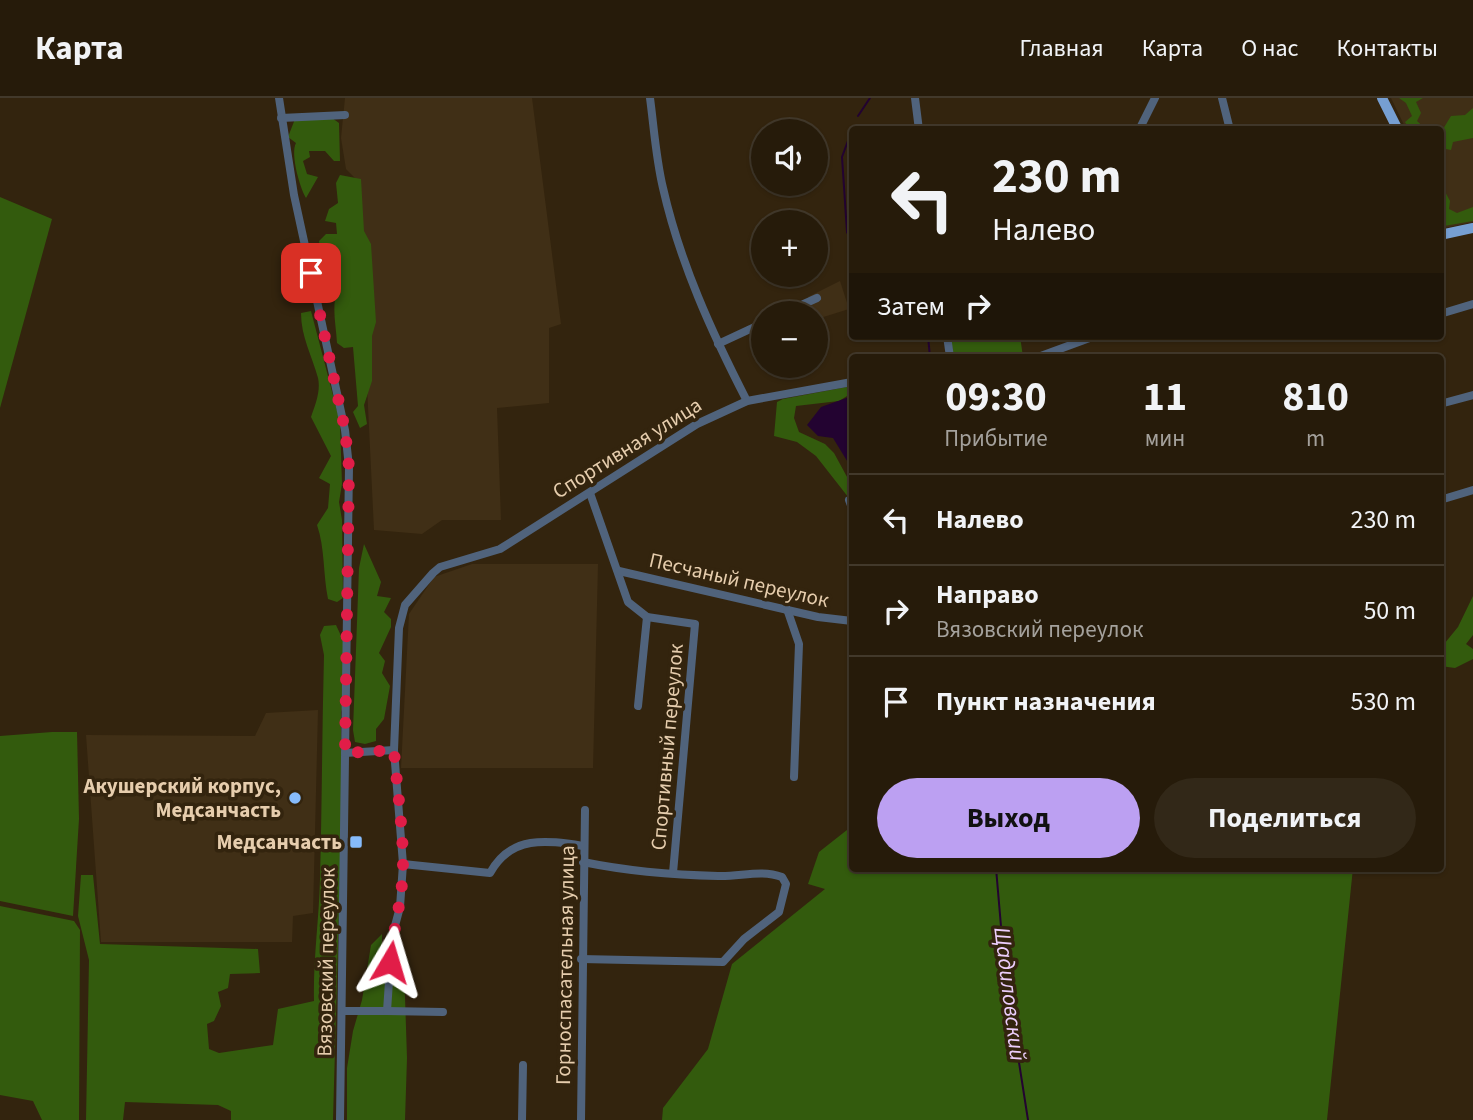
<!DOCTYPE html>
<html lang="ru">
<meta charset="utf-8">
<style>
:root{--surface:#261b0a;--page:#322818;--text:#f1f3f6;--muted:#a4a19c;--line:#42392b;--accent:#bca0f2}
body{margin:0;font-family:"Source Sans 3",sans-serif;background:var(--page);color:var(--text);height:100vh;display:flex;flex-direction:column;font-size:26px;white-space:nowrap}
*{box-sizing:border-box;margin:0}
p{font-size:23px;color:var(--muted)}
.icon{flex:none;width:38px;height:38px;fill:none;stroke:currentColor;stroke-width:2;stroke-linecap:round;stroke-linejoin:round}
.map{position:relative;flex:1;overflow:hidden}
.details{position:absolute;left:849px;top:256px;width:595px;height:518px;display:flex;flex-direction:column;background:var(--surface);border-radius:7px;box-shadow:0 2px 5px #0004,0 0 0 2px var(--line)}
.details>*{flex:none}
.hud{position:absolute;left:849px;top:28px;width:595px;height:214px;border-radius:7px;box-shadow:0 2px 5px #0004,0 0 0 2px var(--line);background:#261b0a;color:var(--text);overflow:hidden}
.controls{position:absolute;left:751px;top:21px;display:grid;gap:14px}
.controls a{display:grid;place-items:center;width:77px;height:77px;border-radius:50%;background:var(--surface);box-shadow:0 2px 5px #0004,0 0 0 2px var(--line);font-size:35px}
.pin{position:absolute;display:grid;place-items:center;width:60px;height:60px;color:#fff;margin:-30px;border-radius:14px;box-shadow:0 4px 10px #0006}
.me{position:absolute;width:77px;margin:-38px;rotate:7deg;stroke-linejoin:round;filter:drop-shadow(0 0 5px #0008)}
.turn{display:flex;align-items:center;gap:24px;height:147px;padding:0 28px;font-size:32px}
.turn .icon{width:91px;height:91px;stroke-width:2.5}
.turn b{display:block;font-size:49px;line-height:60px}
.then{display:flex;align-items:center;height:66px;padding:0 28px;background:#0003;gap:14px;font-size:26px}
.eta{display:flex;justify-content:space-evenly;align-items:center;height:119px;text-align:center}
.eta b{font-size:42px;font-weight:700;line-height:49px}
.button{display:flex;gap:14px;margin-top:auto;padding:14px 28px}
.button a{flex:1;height:80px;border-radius:42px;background:var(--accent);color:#111;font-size:28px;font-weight:700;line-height:80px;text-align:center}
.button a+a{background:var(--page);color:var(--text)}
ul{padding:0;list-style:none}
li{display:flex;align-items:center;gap:21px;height:91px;padding:0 28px;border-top:2px solid var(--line)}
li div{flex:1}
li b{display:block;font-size:26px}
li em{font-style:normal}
header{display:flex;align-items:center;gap:42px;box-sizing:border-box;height:98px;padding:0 35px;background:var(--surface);border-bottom:2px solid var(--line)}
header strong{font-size:33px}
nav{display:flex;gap:38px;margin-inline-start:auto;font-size:24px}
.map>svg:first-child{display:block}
.built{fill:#402f16}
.green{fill:#335b0d}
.water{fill:#230331}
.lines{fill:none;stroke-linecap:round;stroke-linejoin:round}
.stream{stroke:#230331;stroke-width:2}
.minor{stroke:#50637c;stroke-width:8}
.major{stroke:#769fd2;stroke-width:10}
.route{stroke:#e11d48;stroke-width:12;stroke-dasharray:0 21.6}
.poi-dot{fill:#86bbfb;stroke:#33240e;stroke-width:2.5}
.labels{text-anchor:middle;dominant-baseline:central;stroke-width:7;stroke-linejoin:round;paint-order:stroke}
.street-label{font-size:21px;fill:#e6cdad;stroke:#33240e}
.poi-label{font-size:21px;font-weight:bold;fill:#e6cdad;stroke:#33240e;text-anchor:end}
.water-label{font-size:23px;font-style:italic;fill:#eccefc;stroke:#33240e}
</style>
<header>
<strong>Карта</strong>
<nav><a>Главная</a><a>Карта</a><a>О нас</a><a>Контакты</a></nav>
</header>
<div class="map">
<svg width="1473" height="1022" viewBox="0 0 1473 1022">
<rect width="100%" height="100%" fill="#33240e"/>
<!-- built -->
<g class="built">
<path d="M345 0H532L561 226 549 230V305L497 310 501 422H442L422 436 374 432 357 82 346 71 341 40Z"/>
<path d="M1391 0H1473V124L1440 131V32L1406 31Z"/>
<path d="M840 183 849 211 817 221 808 199Z"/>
<path d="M472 466H598L593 670H401L409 516 434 479Z"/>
<path d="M318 612 313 815 293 818 292 844H101L86 637 255 638 266 615Z"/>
</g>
<!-- green -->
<g class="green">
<path d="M1399 0H1423L1416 4 1421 15 1417 23 1426 31H1409L1405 24 1412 18 1406 5Z"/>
<path d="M1473 10V40L1453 44 1451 52 1440 50V36L1451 18 1465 17Z"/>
<path d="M332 20 339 25 340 63H334L325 53H309L310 59 303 63 307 76 318 79 306 100C300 90 290 56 296 45L288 39 295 21Z"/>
<path d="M340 77 361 81 364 133 371 146 376 224 372 238V283L364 307 367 326 360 330 353 314 358 308 353 249 344 250 337 245C336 226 331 208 338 190L323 173 319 143 326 136H337L336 125 325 123 329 111 338 105 336 85Z"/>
<path d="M1440 84 1450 103 1449 111 1457 115 1473 109V123L1444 128 1440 121Z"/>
<path d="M0 99 52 121 0 310Z"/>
<path d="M311 213 340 324 342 386 339 404 342 422 343 500 337 504 328 501C323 476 325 450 317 427L328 410 330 386 319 380 331 358 311 319C315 307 321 293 318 280 312 258 301 239 301 215Z"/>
<path d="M950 238H1020L1023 259H954Z"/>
<path d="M852 288V295L839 303 796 308 794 320 799 334 825 346 834 355 852 388V404L816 358 797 344 774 338 777 304 783 301Z"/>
<path d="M364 446 381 484 377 498 391 500 384 514 391 521V529L379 555 385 563 382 575 390 588 384 621 376 631V643L365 646 355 644 353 632 359 470Z"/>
<path d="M1473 498V537L1466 546 1473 551V561L1455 570 1440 568V551L1458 529Z"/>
<path d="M336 527 343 542 344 605 341 614V737L333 1022H231V1013L218 1007 125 1004 123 1022H86L89 862 78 818 81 777H93L100 846 258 851 260 875 230 876 228 890 218 894 221 908 214 923 207 926 209 951 219 955 273 947 278 911 314 903C313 862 319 822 320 781 322 707 322 632 324 557L320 537 324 528Z"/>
<path d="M52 634H77L79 721 73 818 0 803V638Z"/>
<path d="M852 728V770H1353L1327 1022H662L663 1010 708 951 732 866 825 791 808 786 819 754Z"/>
<path d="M0 808 74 823 80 832 79 1022H42L33 1003 0 997Z"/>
<path d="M382 836V855L404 868 407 960 405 1022H347V970L353 933 362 902 371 847Z"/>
</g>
<!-- water -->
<path class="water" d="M852 298V371L833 340 818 338 807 327 821 309Z"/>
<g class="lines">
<!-- stream -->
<g class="stream">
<path d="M858 18 870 0"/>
<path d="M852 32 842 59 847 134 852 144"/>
<path d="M928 238 930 259"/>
<path d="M996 770 1005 875 1028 1022"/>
</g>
<!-- minor -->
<g class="minor">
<path d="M279 0 294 97 345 332 349 369 340 1022"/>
<path d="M650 0C654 30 656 61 663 90 680 165 712 235 747 303"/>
<path d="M915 0 919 32"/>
<path d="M1222 0 1230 32"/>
<path d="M281 20 345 17"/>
<path d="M1139 32 1155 0"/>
<path d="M784 215 817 200"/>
<path d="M1440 216 1473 206"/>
<path d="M947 238 950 259"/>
<path d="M718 246 763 225"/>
<path d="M1038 259 1095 238"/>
<path d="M1440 306 1473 297"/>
<path d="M590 395 628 504 647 519 695 526 673 775"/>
<path d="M849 402 852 410"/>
<path d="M1440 402 1473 392"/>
<path d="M619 473 818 519 852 523"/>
<path d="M787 511 799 546 794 679"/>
<path d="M638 608 647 519"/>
<path d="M345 655 394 652 399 530 405 507 433 475 440 469 500 451 697 326 747 303 852 284"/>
<path d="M403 766 490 775C511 737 546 742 583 748"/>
<path d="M581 861 723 864 744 841 779 814 786 786 782 779C761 771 740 779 718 778 672 777 627 773 583 764"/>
<path d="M344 913H387L392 839 400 809 403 766 394 652"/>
<path d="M387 913 443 914"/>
<path d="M522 1022 523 967"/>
<path d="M581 1022 585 712"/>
</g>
<!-- major -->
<g class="major">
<path d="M1382 0 1398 32"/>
<path d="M1440 137 1473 130"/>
</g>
</g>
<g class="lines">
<!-- route -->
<path class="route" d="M311 175 345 332 349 369 345 655 394 652C397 690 403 729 403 767 403 800 393 831 390 864"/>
</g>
<!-- markers -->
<g class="poi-dot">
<circle cx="295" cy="700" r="7"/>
<rect x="349" y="737" width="14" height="14" rx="3.5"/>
</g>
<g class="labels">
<!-- street labels -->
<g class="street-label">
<text transform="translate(627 350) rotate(-32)">Спортивная улица</text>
<text transform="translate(739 482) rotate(13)">Песчаный переулок</text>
<text transform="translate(667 649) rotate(-85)">Спортивный переулок</text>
<text transform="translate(326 864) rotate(-89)">Вязовский переулок</text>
<text transform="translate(565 867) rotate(-89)">Горноспасательная улица</text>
</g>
<!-- poi labels -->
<g class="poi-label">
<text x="281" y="688">Акушерский корпус,<tspan x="281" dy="24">Медсанчасть</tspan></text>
<text x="342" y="744">Медсанчасть</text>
</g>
<!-- water labels -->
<g class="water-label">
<text transform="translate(1010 896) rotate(83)">Щадиловский</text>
</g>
</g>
</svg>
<div class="controls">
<a><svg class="icon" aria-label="sound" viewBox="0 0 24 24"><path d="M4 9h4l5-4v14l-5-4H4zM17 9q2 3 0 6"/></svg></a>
<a>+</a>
<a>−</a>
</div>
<div class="pin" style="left:311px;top:175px;background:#d93025"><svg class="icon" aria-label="arrive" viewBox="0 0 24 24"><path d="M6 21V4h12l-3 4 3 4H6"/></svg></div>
<svg class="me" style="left:390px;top:864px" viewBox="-20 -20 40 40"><path d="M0-17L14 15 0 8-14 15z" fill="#e11d48" stroke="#fff" stroke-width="4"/></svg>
<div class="hud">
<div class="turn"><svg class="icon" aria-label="left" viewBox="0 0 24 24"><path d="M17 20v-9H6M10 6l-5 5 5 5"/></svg><div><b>230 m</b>Налево</div></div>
<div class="then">Затем<svg class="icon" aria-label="right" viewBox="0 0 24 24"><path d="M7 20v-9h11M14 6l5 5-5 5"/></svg></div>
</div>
<section class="details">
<div class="eta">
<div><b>09:30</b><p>Прибытие</p></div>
<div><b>11</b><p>мин</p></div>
<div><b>810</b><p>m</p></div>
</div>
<ul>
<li><svg class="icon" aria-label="left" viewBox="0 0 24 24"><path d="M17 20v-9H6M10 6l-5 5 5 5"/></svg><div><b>Налево</b></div><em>230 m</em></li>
<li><svg class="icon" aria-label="right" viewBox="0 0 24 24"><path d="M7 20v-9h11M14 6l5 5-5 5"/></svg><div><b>Направо</b><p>Вязовский переулок</p></div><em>50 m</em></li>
<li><svg class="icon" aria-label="arrive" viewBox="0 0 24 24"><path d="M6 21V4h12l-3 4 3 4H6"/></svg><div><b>Пункт назначения</b></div><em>530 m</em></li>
</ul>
<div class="button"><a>Выход</a><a>Поделиться</a></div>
</section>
</div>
